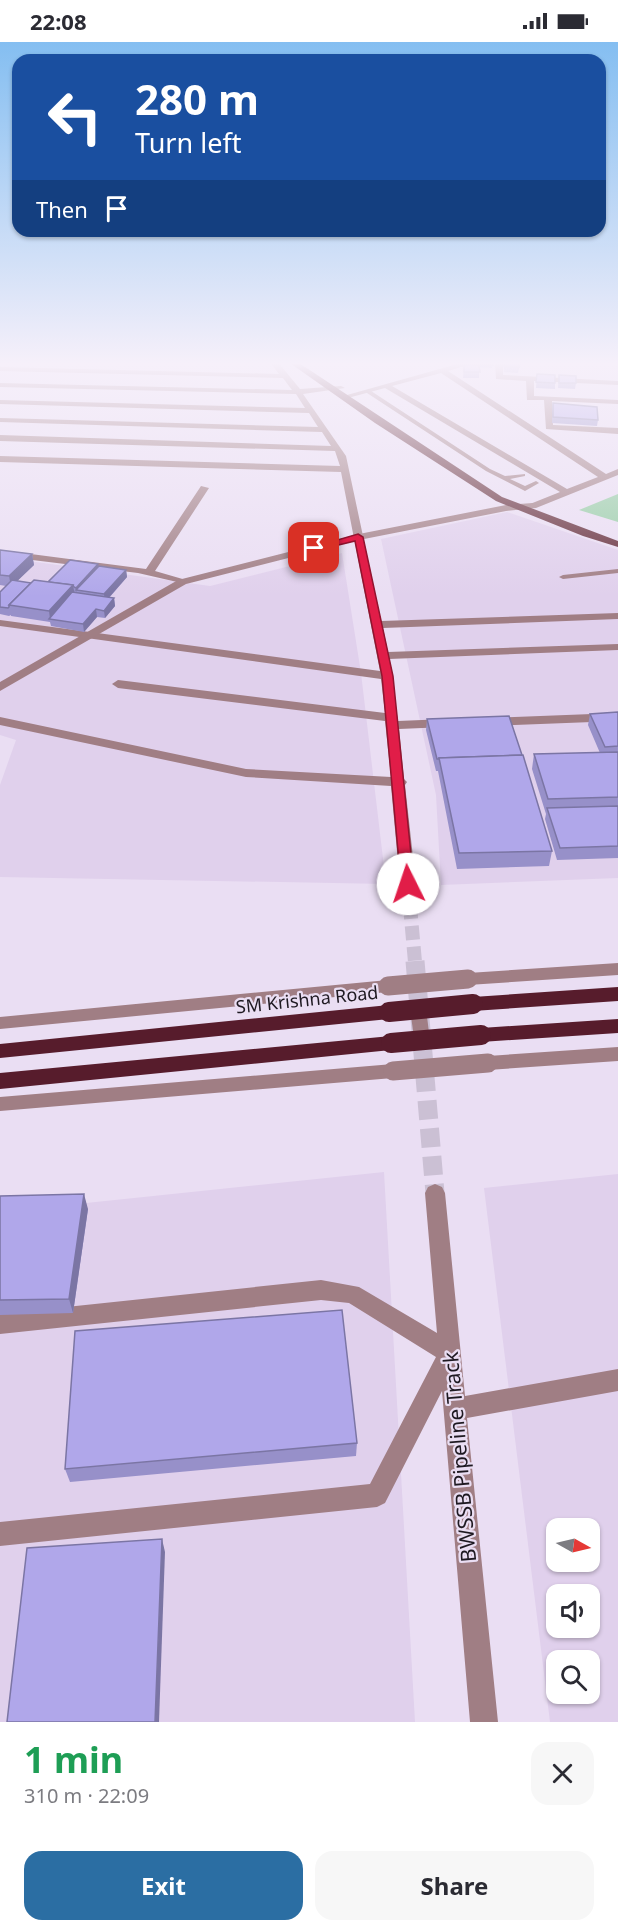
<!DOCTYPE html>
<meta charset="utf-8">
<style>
:root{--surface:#fff;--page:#f7f7f7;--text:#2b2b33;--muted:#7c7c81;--accent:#2b6ea3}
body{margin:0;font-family:"Noto Sans",sans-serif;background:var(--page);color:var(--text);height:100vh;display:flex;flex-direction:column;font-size:22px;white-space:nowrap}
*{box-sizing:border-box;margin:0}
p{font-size:20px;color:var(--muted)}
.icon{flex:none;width:33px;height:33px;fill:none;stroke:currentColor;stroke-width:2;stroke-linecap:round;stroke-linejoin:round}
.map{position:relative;height:1680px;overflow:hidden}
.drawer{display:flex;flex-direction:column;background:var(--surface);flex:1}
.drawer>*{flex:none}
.banner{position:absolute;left:12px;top:12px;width:594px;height:183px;border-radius:18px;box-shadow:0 2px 4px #0004;background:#1a4fa0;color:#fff;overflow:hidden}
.needle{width:39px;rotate:98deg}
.controls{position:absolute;left:546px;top:1476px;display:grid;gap:12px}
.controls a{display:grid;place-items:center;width:54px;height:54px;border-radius:12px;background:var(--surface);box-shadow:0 2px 4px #0004;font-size:30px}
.pin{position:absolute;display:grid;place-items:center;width:51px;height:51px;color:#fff;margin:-26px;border-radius:12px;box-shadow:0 3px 9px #0006}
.me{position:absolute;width:66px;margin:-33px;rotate:356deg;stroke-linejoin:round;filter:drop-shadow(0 0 4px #0008)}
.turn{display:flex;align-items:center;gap:21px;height:126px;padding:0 24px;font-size:27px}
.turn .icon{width:78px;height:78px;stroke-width:2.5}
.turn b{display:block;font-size:42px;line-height:51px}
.then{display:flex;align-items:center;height:57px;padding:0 24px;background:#0003;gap:12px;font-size:22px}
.round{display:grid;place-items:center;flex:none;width:63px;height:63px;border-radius:18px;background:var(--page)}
.overview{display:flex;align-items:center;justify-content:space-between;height:102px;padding:0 24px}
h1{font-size:36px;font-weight:700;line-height:45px;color:#1e9e55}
.action{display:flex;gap:12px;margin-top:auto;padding:12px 24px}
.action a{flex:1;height:69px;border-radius:18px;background:var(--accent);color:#fff;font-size:24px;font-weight:700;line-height:69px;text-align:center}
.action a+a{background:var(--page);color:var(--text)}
.status{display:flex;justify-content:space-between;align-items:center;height:42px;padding:0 30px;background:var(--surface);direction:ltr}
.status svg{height:16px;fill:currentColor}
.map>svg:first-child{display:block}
.built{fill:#e0d0ec;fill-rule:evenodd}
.green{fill:#95cda4}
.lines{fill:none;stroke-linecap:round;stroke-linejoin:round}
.minor-tunnel-far1{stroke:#cbc0d4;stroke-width:14;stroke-dasharray:14 7;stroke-linecap:butt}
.minor-tunnel{stroke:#cbc0d4;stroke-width:19;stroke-dasharray:19 9;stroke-linecap:butt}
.service{fill:#a07e84;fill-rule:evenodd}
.minor{fill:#a07e84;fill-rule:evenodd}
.tertiary{fill:#a07e84;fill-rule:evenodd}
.primary{fill:#632c38;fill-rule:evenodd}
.trunk{fill:#571c2c;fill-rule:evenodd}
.tertiary-bridge{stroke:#a07e84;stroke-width:19}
.trunk-bridge{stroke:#571c2c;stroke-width:20}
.wall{fill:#9790c9}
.shaded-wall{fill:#7b75a4}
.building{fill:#b0a7ea;stroke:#7b75a4;stroke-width:1.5}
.route{fill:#e11d48;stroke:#92132f;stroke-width:1.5}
.labels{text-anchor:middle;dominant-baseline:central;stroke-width:4.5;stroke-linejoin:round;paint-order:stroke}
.street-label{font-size:18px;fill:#1e1921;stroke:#eadef3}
.near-street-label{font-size:21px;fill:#1e1921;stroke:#eadef3}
</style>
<div class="status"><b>22:08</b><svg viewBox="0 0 49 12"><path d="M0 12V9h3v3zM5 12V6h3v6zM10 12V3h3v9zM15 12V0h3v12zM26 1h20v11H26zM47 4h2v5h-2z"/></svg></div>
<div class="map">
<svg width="618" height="1680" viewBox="0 0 618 1680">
<rect width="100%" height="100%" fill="#eadef3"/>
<!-- built -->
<g class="built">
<path d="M507 470 618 508V836L441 843 436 753 381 497Z"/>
<path d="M342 511 361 631 386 842 0 835V743L16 698 0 693V515L210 544Z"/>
<path d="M384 1130 415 1680H0V1170Z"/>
<path d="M618 1132V1680H550L484 1146ZM556 1486H590V1520H556ZM556 1552H590V1586H556ZM556 1618H590V1652H556Z"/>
</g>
<!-- green -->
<path class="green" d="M618 452V480L579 468Z"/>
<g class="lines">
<!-- minor-tunnel-far1 -->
<path class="minor-tunnel-far1" d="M408 842 415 920"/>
<!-- minor-tunnel -->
<path class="minor-tunnel" d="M415 919 435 1151"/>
<!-- service -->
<g class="service">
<path d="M367 349H371L490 427 505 434 525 432V434L510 437 525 444 536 439 539 441 525 449 486 429 367 351Z"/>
<path d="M618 527V531L563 537 559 535 563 533Z"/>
</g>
<!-- minor -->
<g class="minor">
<path d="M269 319H277L300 347 341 344 345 346 303 352 346 414 381 579 618 571V577L383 586 388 610 618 602V608L389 617 398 679 446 677 452 681 446 685 399 687 404 737 407 740 405 743 416 842 408 847 400 842 391 744 246 735 0 683V675L246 727 391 735 385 679 118 646 112 642 118 638 385 671 381 637 0 584V578L380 629 341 430 0 420V414L340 424 335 409 0 399V393L331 404 322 390 0 380V376L318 385 309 371 0 362V358L305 366 296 352 0 345V341L292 348 283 336 0 329V325L279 332Z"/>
<path d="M468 319H481L448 329 606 432 618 427V433L536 466H530V462L560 450 385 346 344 357 340 355ZM441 331 598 435 567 447 392 344Z"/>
<path d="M495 319H503V333L618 339V343L534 339V354L618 358V362L552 359 553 383 618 386V392L546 387 544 358H527L526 339 496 337Z"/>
<path d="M201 444 209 446 155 529 186 538V542L138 531 0 514V508L146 527Z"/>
<path d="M618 671V679L491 684 485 680 491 676Z"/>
<path d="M418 961 424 963 426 967 430 998 427 1003 421 1005 415 1003 410 967 412 963Z"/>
<path d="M435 1142 442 1145 445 1151 465 1354 618 1327V1349L467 1376 498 1680H470L442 1349 385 1461 377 1465 0 1504V1480L370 1442 436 1315 349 1261 321 1258 0 1292V1272L321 1238 359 1245 437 1291 425 1151 428 1145Z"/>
</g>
<!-- tertiary -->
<g class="tertiary">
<path d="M533 461 536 462V466L506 469 359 498 186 542 0 649V640L178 538 359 492 506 463Z"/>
<path d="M618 921V933L468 943 462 941 460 937 462 933 468 931Z"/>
<path d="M388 938 394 940 396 944 394 948 388 950 0 987V975Z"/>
<path d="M618 1005V1019L488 1028 482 1026 479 1021 482 1016 488 1014Z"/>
<path d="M393 1022 399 1024 402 1029 399 1034 393 1036 0 1069V1055Z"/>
</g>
<!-- primary -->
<path class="primary" d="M287 319H296L502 455 618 499V505L583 494 496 459 375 381Z"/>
<!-- trunk -->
<g class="trunk">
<path d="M618 945V959L473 969 466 967 464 962 466 957 473 955Z"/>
<path d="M389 963 396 965 398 970 396 975 389 977 0 1016V1002Z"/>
<path d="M618 977V991L481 1000 474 998 472 993 474 988 481 986Z"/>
<path d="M391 994 398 996 401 1001 398 1006 391 1008 0 1047V1031Z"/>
</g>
<!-- tertiary-bridge -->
<g class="tertiary-bridge">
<path d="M388 944 468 937"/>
<path d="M393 1029 488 1021"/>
</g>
<!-- trunk-bridge -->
<g class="trunk-bridge">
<path d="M389 970 473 962"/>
<path d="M391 1001 481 993"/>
</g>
</g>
<!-- wall -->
<g class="wall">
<path d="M493 319 492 326 479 325V336H463L464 322 476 323Z"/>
<path d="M504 319H521L518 331 504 330Z"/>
<path d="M537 332 555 341V347L536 346Z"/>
<path d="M559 333 576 341 575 347 558 346Z"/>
<path d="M553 361 598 378 597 384 552 381Z"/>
<path d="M0 508 32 512 34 523 17 539 31 541 48 540 98 524 126 528 127 535 109 556H114L115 564 105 576 97 575 84 590 51 584 50 580 11 574V573L9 574 0 572V550L6 544 0 543Z"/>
<path d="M618 670V816L557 818 545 777 546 772 532 727 534 712 600 711 588 683 590 672Z"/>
<path d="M427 677 552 809 549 824 457 827 438 729H436L426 688Z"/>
<path d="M0 1154 88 1167 73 1271 0 1273Z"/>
<path d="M357 1401 356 1414 70 1440 65 1427Z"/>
</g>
<!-- shaded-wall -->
<g class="shaded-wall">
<path d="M32 512 34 523 11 545 9 534Z"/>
<path d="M98 522 99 529 76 548 77 553 76 546Z"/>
<path d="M126 528 127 535 105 560 104 552Z"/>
<path d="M73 543 75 554 50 577 49 569Z"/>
<path d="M114 556 115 564 105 576 104 569Z"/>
<path d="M96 567 97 575 84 590 83 582Z"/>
<path d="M84 1152 88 1167 73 1271 69 1257Z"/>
<path d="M162 1497 165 1510 159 1680H155Z"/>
</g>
<!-- building -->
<g class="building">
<path d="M476 319H493V323L476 322Z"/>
<path d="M504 319H520L519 325 504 324Z"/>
<path d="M464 322 479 323 480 330H464Z"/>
<path d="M537 332 555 333V341L536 340Z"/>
<path d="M559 333 576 334V341H559Z"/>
<path d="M553 361 597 365 598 378 553 375Z"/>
<path d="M0 508 32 512 9 534 0 533Z"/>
<path d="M70 518 98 522 76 546 74 545 73 543 48 540Z"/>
<path d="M99 524 126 528 104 552 76 548Z"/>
<path d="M12 538 31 541 9 563V565L8 566 0 565V550Z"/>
<path d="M34 538 73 543 49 569 9 563Z"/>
<path d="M72 550 114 556 104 569 96 567 83 582 49 577Z"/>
<path d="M618 670V704L605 705 590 672Z"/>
<path d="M509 674 522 713 439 716V717H437L427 677Z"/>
<path d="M618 710V755L548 757 534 712Z"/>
<path d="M523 713 552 809 459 811 439 716Z"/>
<path d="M618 764V804L560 806 547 766Z"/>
<path d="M84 1152 69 1257 0 1258V1154Z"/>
<path d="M342 1268 357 1401 65 1427 75 1289Z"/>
<path d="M162 1497 155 1680H7L27 1506Z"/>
</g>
<!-- sky -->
<linearGradient id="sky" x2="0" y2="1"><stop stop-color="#84bef1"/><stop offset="0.58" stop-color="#f6f0fa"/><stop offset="1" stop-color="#f6f0fa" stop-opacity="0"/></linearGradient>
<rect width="618" height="554" fill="url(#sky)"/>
<!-- route -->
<path class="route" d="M358 492 363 495 393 634 414 842 408 847 401 842 382 634 355 499 314 509 310 506Z"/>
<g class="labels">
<!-- street labels -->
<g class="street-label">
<text transform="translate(307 957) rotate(-6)">SM Krishna Road</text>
</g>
<!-- near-street labels -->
<g class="near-street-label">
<text transform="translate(459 1415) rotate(-95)">BWSSB Pipeline Track</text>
</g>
</g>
</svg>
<div class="controls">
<a><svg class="needle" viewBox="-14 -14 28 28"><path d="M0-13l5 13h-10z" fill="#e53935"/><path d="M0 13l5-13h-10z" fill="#7c7c81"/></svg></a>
<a><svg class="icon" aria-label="sound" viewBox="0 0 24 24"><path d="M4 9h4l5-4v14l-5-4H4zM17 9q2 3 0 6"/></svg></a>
<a><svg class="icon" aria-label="search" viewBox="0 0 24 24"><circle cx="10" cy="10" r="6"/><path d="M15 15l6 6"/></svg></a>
</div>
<div class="pin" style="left:314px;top:506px;background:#d93025"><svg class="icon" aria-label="arrive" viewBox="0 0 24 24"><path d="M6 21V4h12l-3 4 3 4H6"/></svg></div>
<svg class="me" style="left:408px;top:842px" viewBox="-20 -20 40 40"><circle r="19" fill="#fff"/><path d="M0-13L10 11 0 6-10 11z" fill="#e11d48"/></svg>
<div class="banner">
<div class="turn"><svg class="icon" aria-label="left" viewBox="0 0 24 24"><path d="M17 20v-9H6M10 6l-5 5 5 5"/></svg><div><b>280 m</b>Turn left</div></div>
<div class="then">Then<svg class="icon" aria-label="arrive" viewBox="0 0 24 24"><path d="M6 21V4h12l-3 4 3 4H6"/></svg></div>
</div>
</div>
<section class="drawer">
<div class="overview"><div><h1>1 min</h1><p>310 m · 22:09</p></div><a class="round"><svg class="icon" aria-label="close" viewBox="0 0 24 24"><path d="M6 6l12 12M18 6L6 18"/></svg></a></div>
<div class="action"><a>Exit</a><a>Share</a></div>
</section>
